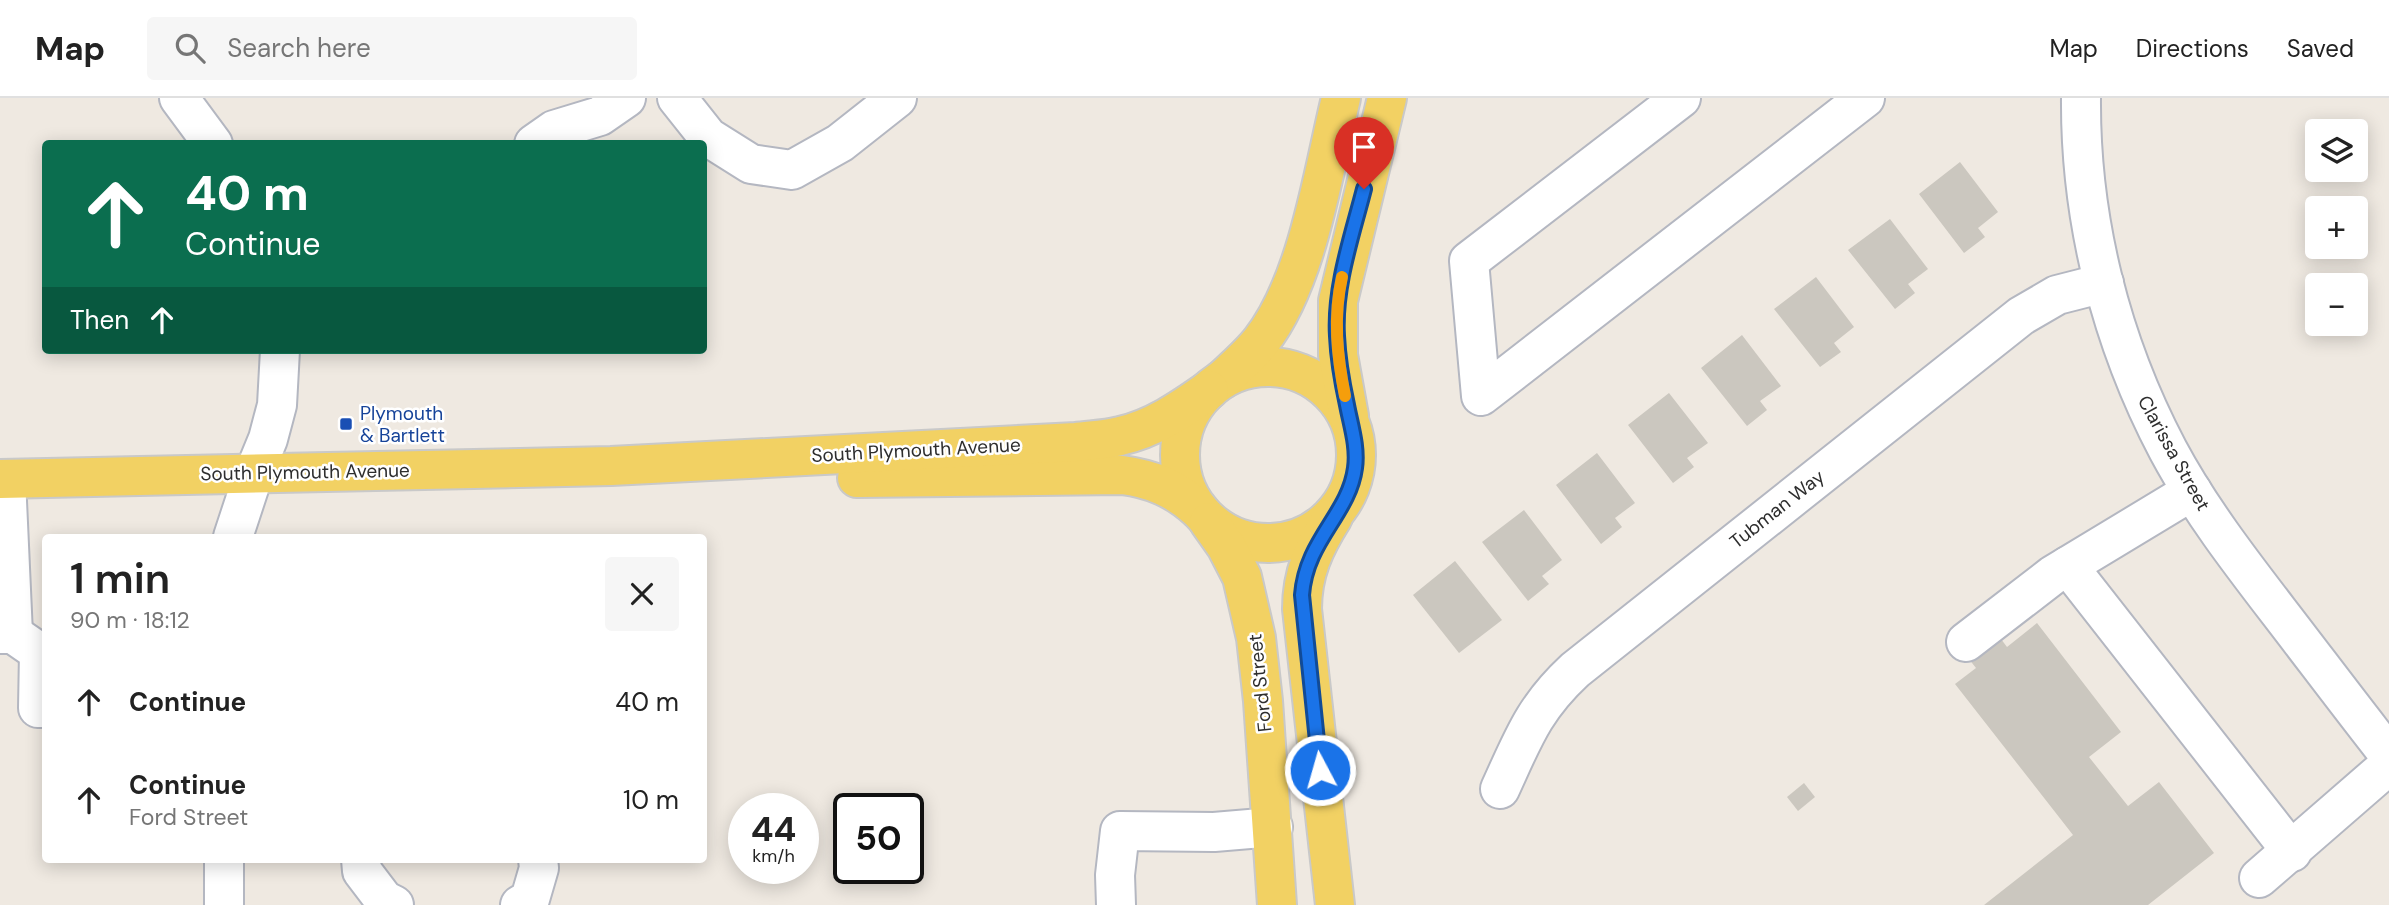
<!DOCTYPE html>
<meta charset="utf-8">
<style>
:root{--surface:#fff;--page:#f6f6f6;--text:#222;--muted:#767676;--line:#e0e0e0}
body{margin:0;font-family:"DM Sans",sans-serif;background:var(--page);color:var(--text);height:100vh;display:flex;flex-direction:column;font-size:26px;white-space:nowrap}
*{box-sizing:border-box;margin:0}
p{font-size:23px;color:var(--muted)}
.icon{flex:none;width:38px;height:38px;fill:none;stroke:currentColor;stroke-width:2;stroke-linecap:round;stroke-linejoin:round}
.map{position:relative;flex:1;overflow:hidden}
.panel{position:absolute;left:42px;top:436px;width:665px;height:329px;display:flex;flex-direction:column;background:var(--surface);border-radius:7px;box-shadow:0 4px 18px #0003}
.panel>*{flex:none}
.guide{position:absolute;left:42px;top:42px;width:665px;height:214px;border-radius:7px;box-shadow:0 4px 18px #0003;background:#0b6e4f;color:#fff;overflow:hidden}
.controls{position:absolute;left:2305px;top:21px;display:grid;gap:14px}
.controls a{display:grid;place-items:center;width:63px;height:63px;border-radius:7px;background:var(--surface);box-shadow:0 4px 18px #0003;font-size:35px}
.speed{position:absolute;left:728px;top:695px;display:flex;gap:14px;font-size:35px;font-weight:700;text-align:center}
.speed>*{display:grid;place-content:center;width:91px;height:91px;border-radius:50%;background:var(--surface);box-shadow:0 4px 18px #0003;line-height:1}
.speed small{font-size:18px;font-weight:400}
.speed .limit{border:4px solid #111;border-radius:10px;background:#fff;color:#111}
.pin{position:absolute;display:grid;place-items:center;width:60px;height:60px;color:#fff;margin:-72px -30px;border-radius:50% 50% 50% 0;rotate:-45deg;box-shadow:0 0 7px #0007}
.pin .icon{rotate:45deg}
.me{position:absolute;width:77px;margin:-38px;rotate:354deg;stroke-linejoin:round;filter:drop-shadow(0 0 5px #0008)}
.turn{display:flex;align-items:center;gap:24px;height:147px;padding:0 28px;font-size:32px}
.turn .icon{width:91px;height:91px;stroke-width:2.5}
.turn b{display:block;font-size:49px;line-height:60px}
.then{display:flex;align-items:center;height:66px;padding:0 28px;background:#0003;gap:14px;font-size:26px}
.round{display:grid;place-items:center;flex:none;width:74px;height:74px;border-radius:7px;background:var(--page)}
.overview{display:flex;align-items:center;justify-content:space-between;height:119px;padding:0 28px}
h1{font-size:42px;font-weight:600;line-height:52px}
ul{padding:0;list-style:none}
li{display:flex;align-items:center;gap:21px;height:98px;padding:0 28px}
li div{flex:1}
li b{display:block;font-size:26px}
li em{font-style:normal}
header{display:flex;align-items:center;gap:42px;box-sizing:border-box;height:98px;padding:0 35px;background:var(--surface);border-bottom:2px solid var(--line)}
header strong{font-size:33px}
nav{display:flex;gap:38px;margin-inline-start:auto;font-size:24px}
.search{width:490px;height:63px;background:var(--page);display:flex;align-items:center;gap:18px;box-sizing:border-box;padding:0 24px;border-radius:7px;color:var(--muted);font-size:26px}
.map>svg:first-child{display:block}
.building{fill:#cbc7bf}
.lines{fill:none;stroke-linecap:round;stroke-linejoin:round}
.minor-casing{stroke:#b4b7c1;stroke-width:42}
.major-casing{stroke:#c9c9c9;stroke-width:42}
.minor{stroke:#fff;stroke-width:38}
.major{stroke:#f2d163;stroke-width:38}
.route-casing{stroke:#114b97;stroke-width:18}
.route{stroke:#1a73e8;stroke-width:12}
.slow{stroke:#f59e0b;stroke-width:12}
.transit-dot{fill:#1a4fb4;stroke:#fff;stroke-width:2.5}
.labels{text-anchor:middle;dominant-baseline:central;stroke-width:5;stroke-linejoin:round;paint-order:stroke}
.transit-label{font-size:19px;fill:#164399;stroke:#fff;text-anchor:start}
.street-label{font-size:19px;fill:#2e2e2e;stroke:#fff}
</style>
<header>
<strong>Map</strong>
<div class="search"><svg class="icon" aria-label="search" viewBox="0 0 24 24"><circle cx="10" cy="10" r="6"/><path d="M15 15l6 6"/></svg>Search here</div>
<nav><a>Map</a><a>Directions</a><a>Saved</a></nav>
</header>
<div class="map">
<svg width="2389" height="807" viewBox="0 0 2389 807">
<rect width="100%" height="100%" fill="#efe9e1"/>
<!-- building -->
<g class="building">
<path d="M1960 64 1998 114 1978 130 1985 139 1964 155 1919 96Z"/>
<path d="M1890 121 1928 171 1908 186 1915 195 1895 211 1848 152Z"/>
<path d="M1816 179 1854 229 1834 245 1841 254 1820 269 1774 211Z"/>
<path d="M1742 237 1781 288 1760 303 1767 312 1747 328 1701 270Z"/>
<path d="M1669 295 1708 345 1687 360 1694 369 1673 385 1628 327Z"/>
<path d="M1597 355 1635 405 1615 420 1622 429 1601 446 1556 387Z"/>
<path d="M1524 412 1562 462 1542 478 1549 486 1528 503 1482 444Z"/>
<path d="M1455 463 1502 522 1459 555 1413 497Z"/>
<path d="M2037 525 2121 634 2089 659 2128 708 2159 684 2214 755 2148 807H1984L2073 737 1955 586 1976 570 1965 556 1995 533 2007 549Z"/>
<path d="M1804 685 1815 699 1798 713 1787 699Z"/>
</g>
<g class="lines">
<!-- minor casing -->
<g class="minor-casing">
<g id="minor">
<path d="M179 0 213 46"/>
<path d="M677 0 708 39 751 66 792 72 840 45 897 0"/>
<path d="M1681 0 1469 163 1481 298 1865 0"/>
<path d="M2081 0C2080 122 2111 244 2168 352 2199 410 2239 462 2279 514 2316 562 2352 610 2389 657"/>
<path d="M534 46 554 32 600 18 626 0"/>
<path d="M233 439 254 375 268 341 277 307 280 252"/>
<path d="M2068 468 2292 754"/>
<path d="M0 536H13L6 381"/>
<path d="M13 536 39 554 38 610H46"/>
<path d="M1966 544 2053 477 2192 393"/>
<path d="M1500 691C1523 641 1533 611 1575 572L2021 218 2057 197 2104 185"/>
<path d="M224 761V807"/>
<path d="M361 761 362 773 384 802 394 807"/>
<path d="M2259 780 2389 667"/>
<path d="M520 807 530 801 539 770 538 761"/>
<path d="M1116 807 1115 777 1120 733 1214 734 1273 729"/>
</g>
</g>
<!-- major casing -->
<g class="major-casing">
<g id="major">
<circle cx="1268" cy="357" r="88"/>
<path d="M1223 281C1236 269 1250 257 1261 243 1308 183 1323 74 1341 0"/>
<path d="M1349 318 1338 257V203L1387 0"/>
<path d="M857 380 1122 377C1153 381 1176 391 1199 412"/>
<path d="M0 381 611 368 1076 344C1090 342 1106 342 1120 338 1153 331 1182 311 1209 292"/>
<path d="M1333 419C1314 449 1302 475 1302 511L1335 807"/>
<path d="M1209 424 1226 448 1242 479 1256 540 1263 603 1277 807"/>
</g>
</g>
<!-- minor -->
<use href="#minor" class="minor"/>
<!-- major -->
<use href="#major" class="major"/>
</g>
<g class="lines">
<!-- route casing -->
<g class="route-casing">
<path id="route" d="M1320 672 1302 497C1306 442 1349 416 1355 370 1358 349 1351 328 1347 307 1342 284 1338 261 1337 238 1334 189 1352 138 1364 91"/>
</g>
<!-- route -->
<use href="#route" class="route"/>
<!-- slow -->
<path class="slow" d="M1342 179C1333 219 1337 258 1345 298"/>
</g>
<!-- markers -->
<rect class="transit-dot" x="339" y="319" width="14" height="14" rx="3.5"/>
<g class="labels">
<!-- transit labels -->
<g class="transit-label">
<text x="360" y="315">Plymouth<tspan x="360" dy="22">&amp; Bartlett</tspan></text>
</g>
<!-- street labels -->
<g class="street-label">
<text transform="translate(916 352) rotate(-3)">South Plymouth Avenue</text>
<text transform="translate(2174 355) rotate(61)">Clarissa Street</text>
<text transform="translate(305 374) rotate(-1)">South Plymouth Avenue</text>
<text transform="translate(1777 411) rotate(-38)">Tubman Way</text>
<text transform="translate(1260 585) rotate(-96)">Ford Street</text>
</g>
</g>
</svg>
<div class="controls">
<a><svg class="icon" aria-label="layers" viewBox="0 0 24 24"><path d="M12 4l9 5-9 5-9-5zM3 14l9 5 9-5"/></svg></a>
<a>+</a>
<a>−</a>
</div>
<div class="speed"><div>44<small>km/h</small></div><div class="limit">50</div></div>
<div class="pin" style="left:1364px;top:91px;background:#d93025"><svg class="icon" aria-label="arrive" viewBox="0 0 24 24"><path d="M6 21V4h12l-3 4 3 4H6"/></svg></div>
<svg class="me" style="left:1320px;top:672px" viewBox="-20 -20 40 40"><circle r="17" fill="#1a73e8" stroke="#fff" stroke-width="3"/><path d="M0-11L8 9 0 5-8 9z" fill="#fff"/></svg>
<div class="guide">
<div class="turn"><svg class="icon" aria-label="ahead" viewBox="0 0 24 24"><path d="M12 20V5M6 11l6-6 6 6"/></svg><div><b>40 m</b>Continue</div></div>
<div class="then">Then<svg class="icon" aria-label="ahead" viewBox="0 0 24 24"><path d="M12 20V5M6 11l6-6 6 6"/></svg></div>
</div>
<section class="panel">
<div class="overview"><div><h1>1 min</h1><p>90 m · 18:12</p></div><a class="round"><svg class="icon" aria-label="close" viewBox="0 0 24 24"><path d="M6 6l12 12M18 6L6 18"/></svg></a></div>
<ul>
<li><svg class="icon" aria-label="ahead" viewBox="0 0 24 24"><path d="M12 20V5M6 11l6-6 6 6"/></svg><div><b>Continue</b></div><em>40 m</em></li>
<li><svg class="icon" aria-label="ahead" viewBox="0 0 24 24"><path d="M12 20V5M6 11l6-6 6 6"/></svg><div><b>Continue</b><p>Ford Street</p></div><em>10 m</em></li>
</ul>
</section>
</div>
